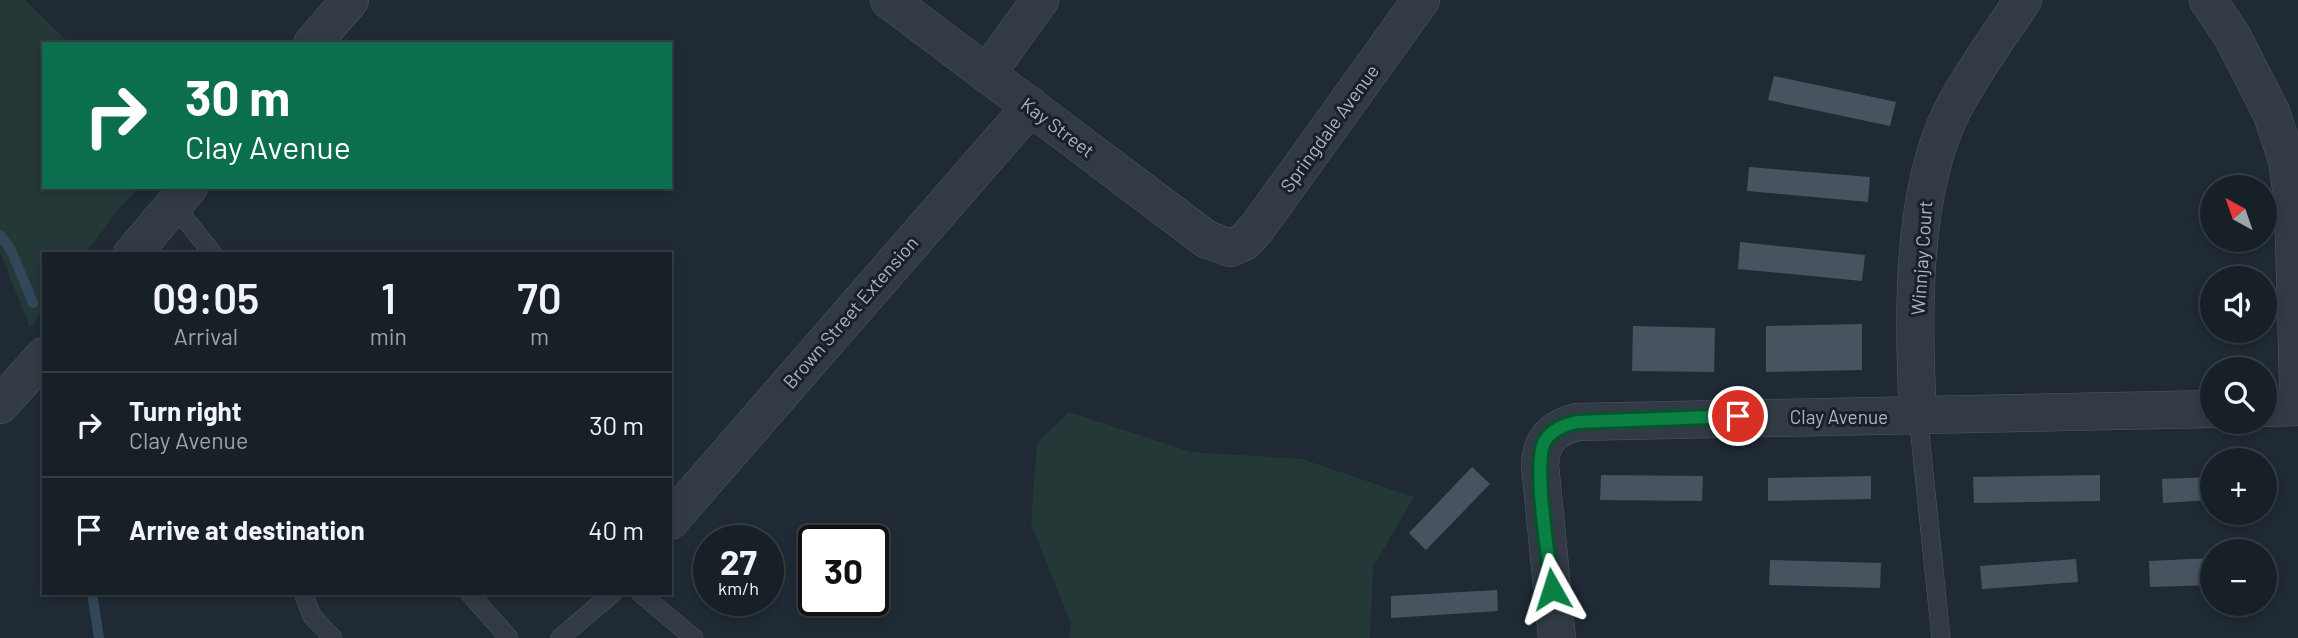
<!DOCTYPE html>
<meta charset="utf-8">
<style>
:root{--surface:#172027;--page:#20282f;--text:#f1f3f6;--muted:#9ea3a7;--line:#363e44}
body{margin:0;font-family:Barlow,sans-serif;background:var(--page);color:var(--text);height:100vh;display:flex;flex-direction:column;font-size:26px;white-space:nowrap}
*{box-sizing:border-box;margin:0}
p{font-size:23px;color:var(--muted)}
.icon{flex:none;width:38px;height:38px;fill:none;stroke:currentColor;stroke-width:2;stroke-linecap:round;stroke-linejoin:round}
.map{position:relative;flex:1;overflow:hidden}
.sheet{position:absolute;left:42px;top:252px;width:630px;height:343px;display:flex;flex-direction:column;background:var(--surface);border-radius:0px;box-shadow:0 4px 10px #0003,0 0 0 2px var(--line)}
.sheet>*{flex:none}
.top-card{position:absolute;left:42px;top:42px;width:630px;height:147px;border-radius:0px;box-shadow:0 4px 10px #0003,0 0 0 2px var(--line);background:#0b6e4f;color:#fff;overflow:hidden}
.needle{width:46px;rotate:320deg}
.controls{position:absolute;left:2200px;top:175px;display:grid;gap:14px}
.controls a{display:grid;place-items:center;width:77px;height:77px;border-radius:50%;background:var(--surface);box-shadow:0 4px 10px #0003,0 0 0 2px var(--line);font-size:35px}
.speed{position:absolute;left:693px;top:525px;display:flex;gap:14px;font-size:35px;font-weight:700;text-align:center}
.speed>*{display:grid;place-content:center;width:91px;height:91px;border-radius:50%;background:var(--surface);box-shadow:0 4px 10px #0003,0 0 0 2px var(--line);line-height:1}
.speed small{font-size:18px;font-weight:400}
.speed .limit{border:4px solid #111;border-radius:10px;background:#fff;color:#111}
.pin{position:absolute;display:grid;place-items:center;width:60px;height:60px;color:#fff;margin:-30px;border:4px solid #fff;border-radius:50%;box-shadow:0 2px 7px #0007}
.me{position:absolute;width:77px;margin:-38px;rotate:354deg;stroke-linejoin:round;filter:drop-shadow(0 0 5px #0008)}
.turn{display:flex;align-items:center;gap:24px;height:147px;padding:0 28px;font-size:32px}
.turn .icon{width:91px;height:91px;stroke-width:2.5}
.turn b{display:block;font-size:49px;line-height:60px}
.eta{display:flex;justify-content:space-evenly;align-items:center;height:119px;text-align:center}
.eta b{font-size:42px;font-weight:600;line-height:49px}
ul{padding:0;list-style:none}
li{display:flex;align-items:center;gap:21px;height:105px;padding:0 28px;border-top:2px solid var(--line)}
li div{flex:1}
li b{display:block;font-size:26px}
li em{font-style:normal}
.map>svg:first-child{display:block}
.green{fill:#243837}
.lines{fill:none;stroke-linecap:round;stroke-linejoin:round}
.stream{stroke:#33475b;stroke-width:10}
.building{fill:#475460}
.lane-casing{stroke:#505963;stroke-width:19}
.street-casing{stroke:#505963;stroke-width:38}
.lane{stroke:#323b45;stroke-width:18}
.street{stroke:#323b45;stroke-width:37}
.route-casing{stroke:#07532c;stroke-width:18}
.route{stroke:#0b8043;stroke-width:12}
.labels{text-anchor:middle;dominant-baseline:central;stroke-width:6;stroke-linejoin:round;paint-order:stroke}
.street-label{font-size:19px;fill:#acb6c2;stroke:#182029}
</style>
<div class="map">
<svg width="2298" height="638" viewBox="0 0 2298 638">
<rect width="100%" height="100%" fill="#1f2a34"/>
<!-- green -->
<g class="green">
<path d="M0 0H25L70 44H44V187H140L122 205 85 254H44V309L30 328 0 252Z"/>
<path d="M1069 412 1191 452 1302 459 1414 497 1373 567 1370 638H1069L1071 624 1031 524 1037 443Z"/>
</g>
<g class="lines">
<!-- stream -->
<g class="stream">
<path d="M0 235 11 250 33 303"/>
<path d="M92 593 99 638"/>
</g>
</g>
<!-- building -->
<g class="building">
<path d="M1774 76 1896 102 1890 126 1768 100Z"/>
<path d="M1749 167 1870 177 1868 202 1747 191Z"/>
<path d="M1740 242 1865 255 1862 281 1738 269Z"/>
<path d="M1862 324V370L1766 372V326Z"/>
<path d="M1633 326 1715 328 1714 372 1632 371Z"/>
<path d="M1472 467 1490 484 1426 550 1409 533Z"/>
<path d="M1601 475 1703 476 1702 501 1600 500Z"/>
<path d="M2100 475V501L1974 503 1973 477Z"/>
<path d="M1871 476V499L1768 501V478Z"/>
<path d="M2212 477V500L2163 503 2162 479Z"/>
<path d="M2212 558V585L2150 587 2149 561Z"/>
<path d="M2076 559 2078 582 1982 589 1980 566Z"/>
<path d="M1770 560 1881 563 1880 588 1769 585Z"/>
<path d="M1497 590 1498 611 1391 618V596Z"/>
</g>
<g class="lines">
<!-- lane casing -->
<g class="lane-casing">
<g id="lane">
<path d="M174 205 213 254"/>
<path d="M1918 415 1941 638"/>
<path d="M303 593 312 616 333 638"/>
<path d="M469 593 509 638"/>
<path d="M640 593 694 638"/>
<path d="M560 638 613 593"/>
</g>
</g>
<!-- street casing -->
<g class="street-casing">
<g id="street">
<path d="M889 0 1206 239 1230 248 1244 242 1257 228 1421 0"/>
<path d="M2208 0 2232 36 2271 112 2287 160 2293 203 2298 384"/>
<path d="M312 44 350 0"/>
<path d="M988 72 1040 0"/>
<path d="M132 254 189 187"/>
<path d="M0 405 44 356"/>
<path d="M2264 408 2298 407"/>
<path d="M1918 415C1913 322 1910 193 1953 109 1973 71 1999 36 2023 0"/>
<path d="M670 521 1031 106"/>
<path d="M1557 638 1540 465C1541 440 1553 428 1577 422L2212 409"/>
</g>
</g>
<!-- lane -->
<use href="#lane" class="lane"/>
<!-- street -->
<use href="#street" class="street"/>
</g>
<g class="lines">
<!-- route casing -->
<g class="route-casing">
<path id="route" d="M1552 589C1549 559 1532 462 1545 441 1552 429 1565 425 1577 422L1738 416"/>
</g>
<!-- route -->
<use href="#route" class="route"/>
</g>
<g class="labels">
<!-- street labels -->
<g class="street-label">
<text transform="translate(1058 127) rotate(37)">Kay Street</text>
<text transform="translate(1329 128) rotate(-54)">Springdale Avenue</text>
<text transform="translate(1921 258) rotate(-86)">Winnjay Court</text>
<text transform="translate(850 312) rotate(-49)">Brown Street Extension</text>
<text x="1839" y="416">Clay Avenue</text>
</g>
</g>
</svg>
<div class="controls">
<a><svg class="needle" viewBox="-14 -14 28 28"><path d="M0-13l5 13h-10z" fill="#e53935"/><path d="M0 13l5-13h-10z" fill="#9ea3a7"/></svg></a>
<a><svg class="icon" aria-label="sound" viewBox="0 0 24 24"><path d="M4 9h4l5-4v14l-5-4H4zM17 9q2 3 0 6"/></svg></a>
<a><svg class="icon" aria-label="search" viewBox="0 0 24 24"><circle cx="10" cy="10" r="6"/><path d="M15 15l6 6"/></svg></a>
<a>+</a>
<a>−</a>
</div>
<div class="speed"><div>27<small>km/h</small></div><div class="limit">30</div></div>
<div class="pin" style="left:1738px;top:416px;background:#d93025"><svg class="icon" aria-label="arrive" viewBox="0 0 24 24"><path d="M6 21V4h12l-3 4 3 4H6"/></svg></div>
<svg class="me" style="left:1552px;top:589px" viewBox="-20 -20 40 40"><path d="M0-17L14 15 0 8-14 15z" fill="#0b8043" stroke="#fff" stroke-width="4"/></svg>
<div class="top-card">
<div class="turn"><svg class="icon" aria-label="right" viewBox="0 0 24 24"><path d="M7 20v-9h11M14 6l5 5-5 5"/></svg><div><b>30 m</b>Clay Avenue</div></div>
</div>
<section class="sheet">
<div class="eta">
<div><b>09:05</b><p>Arrival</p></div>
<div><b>1</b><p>min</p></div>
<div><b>70</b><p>m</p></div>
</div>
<ul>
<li><svg class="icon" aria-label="right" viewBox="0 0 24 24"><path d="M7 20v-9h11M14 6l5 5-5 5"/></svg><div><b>Turn right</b><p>Clay Avenue</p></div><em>30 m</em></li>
<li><svg class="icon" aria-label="arrive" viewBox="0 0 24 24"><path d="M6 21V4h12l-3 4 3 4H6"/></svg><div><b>Arrive at destination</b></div><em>40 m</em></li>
</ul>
</section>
</div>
